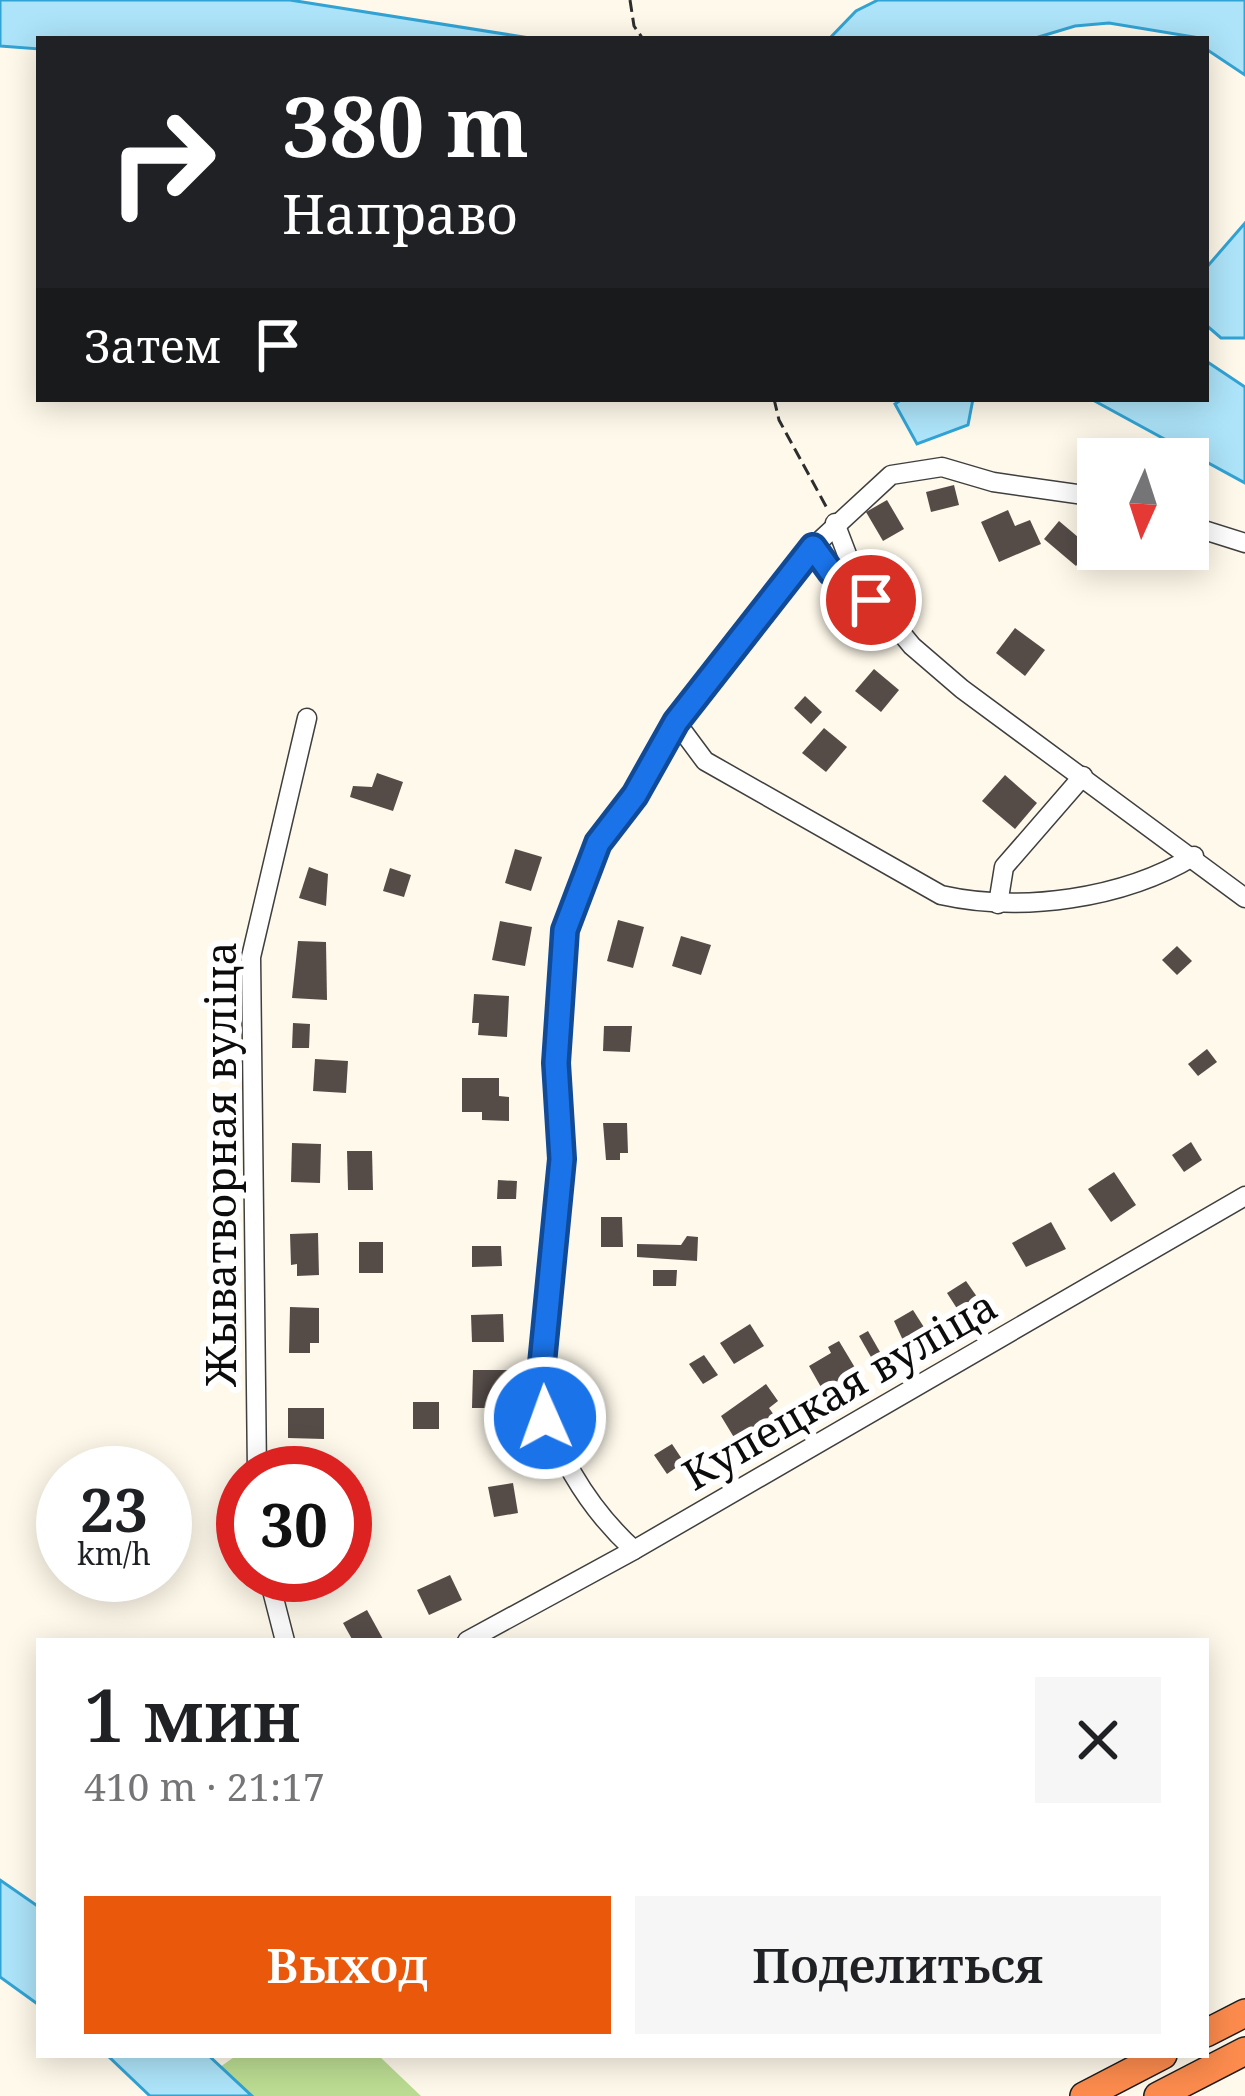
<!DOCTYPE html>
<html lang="ru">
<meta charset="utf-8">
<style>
:root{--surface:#fff;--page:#f6f6f6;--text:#202124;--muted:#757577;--accent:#ea580c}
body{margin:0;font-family:"Noto Serif",serif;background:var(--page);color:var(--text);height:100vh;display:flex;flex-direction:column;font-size:45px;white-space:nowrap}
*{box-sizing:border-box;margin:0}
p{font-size:39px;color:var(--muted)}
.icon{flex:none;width:66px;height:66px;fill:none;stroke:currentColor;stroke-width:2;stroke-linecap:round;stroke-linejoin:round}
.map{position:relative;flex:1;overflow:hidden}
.panel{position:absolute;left:36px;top:1638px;width:1173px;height:420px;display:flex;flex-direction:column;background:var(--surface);border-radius:0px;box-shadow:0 6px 30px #0003}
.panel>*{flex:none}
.hud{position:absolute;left:36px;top:36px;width:1173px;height:366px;border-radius:0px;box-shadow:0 6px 30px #0003;background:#202124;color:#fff;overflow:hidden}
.needle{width:78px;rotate:183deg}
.buttons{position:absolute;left:1077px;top:438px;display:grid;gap:24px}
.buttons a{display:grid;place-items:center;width:132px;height:132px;border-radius:0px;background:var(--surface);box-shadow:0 6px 30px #0003;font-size:60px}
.speed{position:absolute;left:36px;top:1446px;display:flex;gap:24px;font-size:60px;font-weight:700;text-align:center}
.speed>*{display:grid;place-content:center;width:156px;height:156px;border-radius:50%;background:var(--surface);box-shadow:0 6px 30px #0003;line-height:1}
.speed small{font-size:30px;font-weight:400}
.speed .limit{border:18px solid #d22;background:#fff;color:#111}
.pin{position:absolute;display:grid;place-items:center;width:102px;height:102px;color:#fff;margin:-51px;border:6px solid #fff;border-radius:50%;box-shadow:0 3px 12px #0007}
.me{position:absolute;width:132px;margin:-66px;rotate:358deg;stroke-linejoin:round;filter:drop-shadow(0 0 9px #0008)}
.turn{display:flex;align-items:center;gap:42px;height:252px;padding:0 48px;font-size:54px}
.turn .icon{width:156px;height:156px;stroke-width:2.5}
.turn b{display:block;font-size:84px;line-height:102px}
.then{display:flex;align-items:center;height:114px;padding:0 48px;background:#0003;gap:24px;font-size:45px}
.round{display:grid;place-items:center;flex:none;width:126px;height:126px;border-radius:0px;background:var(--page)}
.headline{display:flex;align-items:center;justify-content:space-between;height:204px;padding:0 48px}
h1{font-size:72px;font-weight:600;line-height:90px}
.action{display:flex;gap:24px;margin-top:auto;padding:24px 48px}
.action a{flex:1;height:138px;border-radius:0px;background:var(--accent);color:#fff;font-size:48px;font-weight:600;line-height:138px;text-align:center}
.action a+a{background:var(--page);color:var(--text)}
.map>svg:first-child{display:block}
.forest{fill:#bbdc92}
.water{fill:#ade4f9;stroke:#31a3d4;stroke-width:3}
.building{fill:#554c48}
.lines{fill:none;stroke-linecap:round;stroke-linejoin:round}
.minor-casing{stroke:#3f3f3f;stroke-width:21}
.highway-casing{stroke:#1d1d1d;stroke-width:30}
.path{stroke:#2e2e2e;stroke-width:3;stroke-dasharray:12 6;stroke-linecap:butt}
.minor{stroke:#fff;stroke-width:18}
.highway{stroke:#fc8b4d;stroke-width:27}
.route-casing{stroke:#114b97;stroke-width:30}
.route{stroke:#1a73e8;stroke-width:21}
.labels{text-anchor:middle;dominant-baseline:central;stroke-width:12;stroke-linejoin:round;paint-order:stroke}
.street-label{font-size:42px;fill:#0c0c0c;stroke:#fff}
</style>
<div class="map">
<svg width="1245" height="2096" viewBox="0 0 1245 2096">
<rect width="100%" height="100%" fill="#fff9eb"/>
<!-- forest -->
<path class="forest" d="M237 2055H378L421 2096H252L220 2067Z"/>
<!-- water -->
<g class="water">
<path d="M0 0H290L536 39H39V49L0 46Z"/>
<path d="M878 0H1245V75L1206 49V39L1109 23 1075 26 1032 39H829L856 11Z"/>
<path d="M1245 223V338H1221L1206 325V268Z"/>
<path d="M1206 361 1245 387V483L1091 399H1206Z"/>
<path d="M902 399H973L968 425 917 444 895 404Z"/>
<path d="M0 1880 39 1907V2005L0 1977Z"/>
<path d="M107 2055H208L252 2096H150Z"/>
</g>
<!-- building -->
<g class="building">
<path d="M954 485 959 505 931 512 926 492Z"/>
<path d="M887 500 904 529 883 541 866 512Z"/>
<path d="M1008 510 1015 526 1030 520 1041 544 999 562 981 522Z"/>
<path d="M1059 521 1091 548 1076 566 1044 539Z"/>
<path d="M1015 628 1045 650 1025 676 996 653Z"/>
<path d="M874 669 899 690 881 712 855 691Z"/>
<path d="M805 696 822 712 811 724 794 708Z"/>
<path d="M824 728 847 747 826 772 802 753Z"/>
<path d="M377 773 403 782 393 811 350 797 353 786 372 787Z"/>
<path d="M1005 775 1037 803 1015 829 982 801Z"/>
<path d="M515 849 542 857 531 891 505 883Z"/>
<path d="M309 867 328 874 326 906 299 898Z"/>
<path d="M390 868 411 875 404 897 383 891Z"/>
<path d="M618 920 644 927 633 968 607 961Z"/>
<path d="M500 921 532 927 525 966 492 960Z"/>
<path d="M681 936 711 945 701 975 672 966Z"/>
<path d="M298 941 326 942 327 1000 292 998Z"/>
<path d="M1177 946 1192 961 1177 975 1162 960Z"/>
<path d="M474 994 509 996 507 1037 478 1035 479 1023H472Z"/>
<path d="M293 1023 310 1024 309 1048H292Z"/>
<path d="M604 1026H632L630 1052 603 1051Z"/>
<path d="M1207 1049 1217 1062 1198 1076 1188 1064Z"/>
<path d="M315 1059 348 1061 346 1093 313 1091Z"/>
<path d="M462 1078H499V1096L509 1097V1121L482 1120V1112H462Z"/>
<path d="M603 1123H627L628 1153H620V1160H606Z"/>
<path d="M1191 1142 1202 1160 1184 1172 1172 1155Z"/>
<path d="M292 1143 321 1144 320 1183 291 1182Z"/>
<path d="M347 1151H372L373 1190H348Z"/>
<path d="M1114 1172 1136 1205 1111 1222 1088 1189Z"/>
<path d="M498 1180 517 1181 516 1199H497Z"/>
<path d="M601 1217H622L623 1247H601Z"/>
<path d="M1051 1222 1066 1249 1026 1267 1012 1243Z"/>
<path d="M318 1233 319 1275 297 1276V1264L291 1265 290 1234Z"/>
<path d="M687 1236 698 1237 697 1261 637 1257V1244L681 1245Z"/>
<rect x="359" y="1242" width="24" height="31"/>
<path d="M472 1246H501L502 1266 472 1267Z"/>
<path d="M653 1270H677L676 1286H653Z"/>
<path d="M966 1281 982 1304 965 1321 947 1293Z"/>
<path d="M290 1307 319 1308V1343H310V1353H289Z"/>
<path d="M913 1310 927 1332 907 1349 894 1321Z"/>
<path d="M503 1314 504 1342H472L471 1315Z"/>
<path d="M750 1324 764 1346 734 1364 720 1343Z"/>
<path d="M868 1331 884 1359 875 1364 859 1336Z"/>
<path d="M839 1341 860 1376 826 1396 809 1366 831 1353 828 1347Z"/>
<path d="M704 1355 718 1375 703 1384 689 1364Z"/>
<path d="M473 1370H510L509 1408H472Z"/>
<path d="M766 1384 778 1401 769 1408 779 1422 741 1449 721 1416Z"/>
<rect x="413" y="1402" width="26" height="27"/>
<path d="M288 1408H324V1439L288 1438Z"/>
<path d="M672 1444 684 1462 667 1474 654 1455Z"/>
<path d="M513 1483 518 1513 494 1517 488 1487Z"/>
<path d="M345 1552 356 1571 325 1588 317 1575H345Z"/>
<path d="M450 1575 462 1600 429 1615 417 1590Z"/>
<path d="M367 1610 383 1639 353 1641 343 1623Z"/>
</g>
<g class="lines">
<!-- minor casing -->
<g class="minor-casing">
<g id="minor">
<path d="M835 523 856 578 912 646 962 689 1245 898"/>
<path d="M1188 525 1245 543"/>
<path d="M813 547 831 572 856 578"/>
<path d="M676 722 705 761 941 895C1021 913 1123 899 1194 856"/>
<path d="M998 904 1004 867 1083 776"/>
<path d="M257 1473 251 957 307 718"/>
<path d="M634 1550C588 1508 549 1446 540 1384L562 1159 556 1063 565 930 598 843 635 795 676 722 709 676 813 547 891 475 942 467 993 482 1098 497"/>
<path d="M268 1575 285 1641"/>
<path d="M467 1641 634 1550 1245 1196"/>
</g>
</g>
<!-- highway casing -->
<g class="highway-casing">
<g id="highway">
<path d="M1206 2033 1245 2013"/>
<path d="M1084 2096 1163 2055"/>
<path d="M1158 2096 1245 2051"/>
</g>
</g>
<!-- path -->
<g class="path">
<path d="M630 0 634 26 643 39"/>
<path d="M774 399 779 420 828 510"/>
</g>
<!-- minor -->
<use href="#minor" class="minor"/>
<!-- highway -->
<use href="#highway" class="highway"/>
</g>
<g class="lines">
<!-- route casing -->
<g class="route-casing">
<path id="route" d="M545 1418 540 1384 562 1159 556 1063 565 930 598 843 635 795 676 722 813 547 831 572 856 578 871 600"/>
</g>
<!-- route -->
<use href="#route" class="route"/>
</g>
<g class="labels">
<!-- street labels -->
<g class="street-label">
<text transform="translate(219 1164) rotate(-90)">Жыватворная вуліца</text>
<text transform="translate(839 1389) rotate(-30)">Купецкая вуліца</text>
</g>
</g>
</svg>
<div class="buttons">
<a><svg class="needle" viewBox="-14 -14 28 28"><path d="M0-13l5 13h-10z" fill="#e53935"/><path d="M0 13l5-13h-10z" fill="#757577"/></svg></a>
</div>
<div class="speed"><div>23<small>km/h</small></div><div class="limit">30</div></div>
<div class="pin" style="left:871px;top:600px;background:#d93025"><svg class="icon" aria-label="arrive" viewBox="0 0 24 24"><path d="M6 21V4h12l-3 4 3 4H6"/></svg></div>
<svg class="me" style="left:545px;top:1418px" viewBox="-20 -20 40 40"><circle r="17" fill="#1a73e8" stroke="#fff" stroke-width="3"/><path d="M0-11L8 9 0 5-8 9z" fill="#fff"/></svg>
<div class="hud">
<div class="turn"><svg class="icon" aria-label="right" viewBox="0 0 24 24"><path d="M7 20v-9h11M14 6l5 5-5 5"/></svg><div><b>380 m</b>Направо</div></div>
<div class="then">Затем<svg class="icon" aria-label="arrive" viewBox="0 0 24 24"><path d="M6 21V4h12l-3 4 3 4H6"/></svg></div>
</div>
<section class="panel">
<div class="headline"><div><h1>1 мин</h1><p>410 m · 21:17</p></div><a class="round"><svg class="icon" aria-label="close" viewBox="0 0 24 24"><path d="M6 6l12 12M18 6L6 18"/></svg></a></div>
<div class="action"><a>Выход</a><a>Поделиться</a></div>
</section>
</div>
